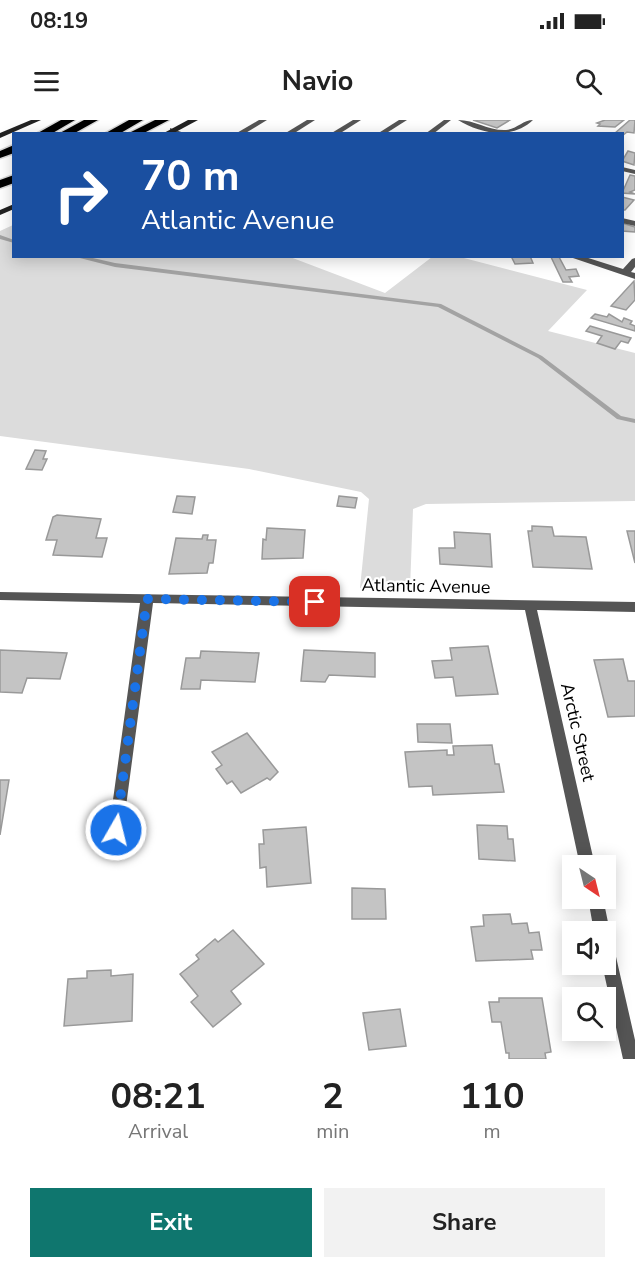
<!DOCTYPE html>
<style>
:root{--surface:#fff;--page:#f2f2f2;--text:#222;--muted:#767676;--accent:#0f766e}
body{margin:0;font-family:"Nunito Sans",sans-serif;background:var(--page);color:var(--text);height:100vh;display:flex;flex-direction:column;font-size:22px;white-space:nowrap}
*{box-sizing:border-box;margin:0}
p{font-size:20px;color:var(--muted)}
.icon{flex:none;width:33px;height:33px;fill:none;stroke:currentColor;stroke-width:2;stroke-linecap:round;stroke-linejoin:round}
.map{position:relative;height:939px;overflow:hidden}
.details{display:flex;flex-direction:column;background:var(--surface);flex:1}
.details>*{flex:none}
.hud{position:absolute;left:12px;top:12px;width:612px;height:126px;border-radius:0px;box-shadow:0 3px 15px #0003;background:#1a4fa0;color:#fff;overflow:hidden}
.needle{width:39px;rotate:145deg}
.controls{position:absolute;left:562px;top:735px;display:grid;gap:12px}
.controls a{display:grid;place-items:center;width:54px;height:54px;border-radius:0px;background:var(--surface);box-shadow:0 3px 15px #0003;font-size:30px}
.pin{position:absolute;display:grid;place-items:center;width:51px;height:51px;color:#fff;margin:-26px;border-radius:12px;box-shadow:0 3px 9px #0006}
.me{position:absolute;width:66px;margin:-33px;rotate:8deg;stroke-linejoin:round;filter:drop-shadow(0 0 4px #0008)}
.turn{display:flex;align-items:center;gap:21px;height:126px;padding:0 30px;font-size:27px}
.turn .icon{width:78px;height:78px;stroke-width:2.5}
.turn b{display:block;font-size:42px;line-height:51px}
.eta{display:flex;justify-content:space-evenly;align-items:center;height:102px;text-align:center}
.eta b{font-size:36px;font-weight:700;line-height:42px}
.primary-button{display:flex;gap:12px;margin-top:auto;padding:12px 30px}
.primary-button a{flex:1;height:69px;border-radius:0px;background:var(--accent);color:#fff;font-size:24px;font-weight:700;line-height:69px;text-align:center}
.primary-button a+a{background:var(--page);color:var(--text)}
.status{display:flex;justify-content:space-between;align-items:center;height:42px;padding:0 30px;background:var(--surface);direction:ltr}
.status svg{height:16px;fill:currentColor}
header{display:flex;justify-content:space-between;align-items:center;height:78px;padding:0 30px;background:var(--surface);font-size:27px;font-weight:700}
.map>svg:first-child{display:block}
.green{fill:#dcdcdc}
.lines{fill:none;stroke-linecap:round;stroke-linejoin:round}
.stream{fill:#a3a3a3;fill-rule:evenodd}
.building{fill:#c4c4c4;stroke:#999;stroke-width:1.5}
.motorway-casing{stroke:#dbdbdb;stroke-width:3}
.service{fill:#555;fill-rule:evenodd}
.minor{fill:#555;fill-rule:evenodd}
.secondary{fill:#222;fill-rule:evenodd}
.motorway{fill:#000;fill-rule:evenodd}
.route{stroke:#1a73e8;stroke-width:10;stroke-dasharray:0 18}
.labels{text-anchor:middle;dominant-baseline:central;stroke-width:4.5;stroke-linejoin:round;paint-order:stroke}
.street-label{font-size:18px;fill:#000;stroke:#fff}
</style>
<div class="status"><b>08:19</b><svg viewBox="0 0 49 12"><path d="M0 12V9h3v3zM5 12V6h3v6zM10 12V3h3v9zM15 12V0h3v12zM26 1h20v11H26zM47 4h2v5h-2z"/></svg></div>
<header><svg class="icon" aria-label="menu" viewBox="0 0 24 24"><path d="M4 6h16M4 12h16M4 18h16"/></svg>Navio<svg class="icon" aria-label="search" viewBox="0 0 24 24"><circle cx="10" cy="10" r="6"/><path d="M15 15l6 6"/></svg></header>
<div class="map">
<svg width="635" height="939" viewBox="0 0 635 939">
<rect width="100%" height="100%" fill="#fff"/>
<!-- green -->
<path class="green" d="M13 105 14 136 290 137 385 173 432 137H460L587 170 548 211 635 233V381L426 384 413 389 410 469 360 468 369 379 361 372 249 349 0 316V111Z"/>
<g class="lines">
<!-- stream -->
<g class="stream">
<path d="M0 115 14 120V123L0 119Z"/>
<path d="M72 136H84L115 143 441 184 542 236 621 296 635 299V303L617 299 538 238 438 187 115 147Z"/>
</g>
</g>
<!-- building -->
<g class="building">
<path d="M473 0H510L497 8Z"/>
<path d="M605 0H624L615 7 598 6 600 4 597 3Z"/>
<path d="M630 0H635L634 13 627 12 622 16V14H614Z"/>
<path d="M628 31 635 33 634 45 622 41Z"/>
<path d="M630 55 635 56V70L630 72 635 74 622 73Z"/>
<path d="M622 77 634 80 625 90H622Z"/>
<path d="M622 103 635 107V112L622 111Z"/>
<path d="M511 136H530L533 143 515 144Z"/>
<path d="M551 137H559L566 150 576 149 579 156 569 157 572 162H563Z"/>
<path d="M634 161 635 180 626 190 611 186Z"/>
<path d="M595 194 607 197 609 194 622 202 624 198 632 201 630 204 635 206V211L591 198Z"/>
<path d="M590 206 631 218 628 223 621 221 615 229 597 223 602 216 586 211Z"/>
<path d="M35 330 46 331 43 339H47L42 350 26 349Z"/>
<path d="M177 376 195 377 192 394 173 392Z"/>
<path d="M339 376 357 378 355 388 337 386Z"/>
<path d="M57 395 101 399 96 418H107L102 437 53 435 57 420H46L53 397Z"/>
<path d="M532 406 552 407 554 416 586 417 592 449 533 447 528 411H532Z"/>
<path d="M267 408 305 410 303 438 262 439 263 419 266 420Z"/>
<path d="M627 411H635V443Z"/>
<path d="M454 412 490 414 492 447 440 444 439 428H455Z"/>
<path d="M203 415H208L207 420H216L213 443H209L207 453 169 454 176 418 202 419Z"/>
<path d="M488 526 498 574 456 576 453 557 435 558 432 541 452 540 450 528Z"/>
<path d="M0 530 67 533 60 559 27 558 22 573 0 572Z"/>
<path d="M304 530 375 533V557L329 555 325 562 301 561Z"/>
<path d="M201 531 259 533 255 562 201 560 200 569H181L186 538H200Z"/>
<path d="M623 539 628 561H635V596L608 597 594 540Z"/>
<path d="M417 604H450L452 623 418 622Z"/>
<path d="M247 613 278 652 270 660 267 658 241 673 232 661 227 664 216 649 222 645 212 632Z"/>
<path d="M492 625 495 644H499L504 672 433 675 432 666 409 667 405 632 447 630V635H454L453 626Z"/>
<path d="M0 660H9L0 715Z"/>
<path d="M477 705 507 706 508 719H513L515 741 479 739Z"/>
<path d="M306 707 311 763 267 767 266 747 260 748 259 724H264L263 710Z"/>
<path d="M352 768 385 769 386 799H352Z"/>
<path d="M510 794 512 804 527 803 529 813 539 812 542 830H531L533 839 476 841 471 807 484 806 483 795Z"/>
<path d="M233 810 264 844 231 871 241 884 213 907 191 882 198 876 180 854 199 839 196 835 215 819 218 822Z"/>
<path d="M111 850V856L133 854 132 901 64 906 68 859 87 858V851Z"/>
<path d="M499 878H542L551 932 545 933 546 939H509V933H506L501 902H492L489 882H499Z"/>
<path d="M400 889 406 926 369 930 363 893Z"/>
</g>
<g class="lines">
<!-- motorway casing -->
<g class="motorway-casing">
<g id="motorway">
<path d="M61 0H75L51 14H36Z"/>
<path d="M84 0H98L73 14H58Z"/>
<path d="M129 0H143L119 14H104Z"/>
<path d="M155 0H169L142 14H127Z"/>
<path d="M14 25V33L0 38V31Z"/>
<path d="M14 55V63L0 68V60Z"/>
</g>
</g>
<!-- service -->
<g class="service">
<path d="M259 0H267L244 14H235Z"/>
<path d="M307 0H315L293 14H284Z"/>
<path d="M353 0H361L339 14H330Z"/>
<path d="M399 0H407L385 14H377Z"/>
<path d="M444 0H451L433 14H425Z"/>
<path d="M458 0C475 0 489 11 506 10 517 9 523 0 533 0 512 20 481 14 458 0Z"/>
<path d="M350 136H361L358 138Z"/>
</g>
<!-- minor -->
<g class="minor">
<path d="M170 8 187 14 170 12Z"/>
<path d="M622 47 635 50V54L622 51Z"/>
<path d="M622 98 635 101V106L622 103Z"/>
<path d="M567 136H582L623 149 632 139 635 138V147L631 152 635 153V159Z"/>
<path d="M0 472 635 482V492L537 490 595 746H580L525 490 153 483 123 709 121 713 116 715 111 713 109 709 140 483 0 480Z"/>
<path d="M588 778H603L610 812 607 817 606 818V812H594Z"/>
<path d="M606 821 612 823 614 828 635 920V939H623L602 844H606Z"/>
</g>
<!-- secondary -->
<g class="secondary">
<path d="M31 0H41L0 18V13Z"/>
<path d="M188 0H198L172 14H162Z"/>
<path d="M14 84V89L0 95V90Z"/>
</g>
<!-- motorway -->
<use href="#motorway" class="motorway"/>
</g>
<g class="lines">
<!-- route -->
<path class="route" d="M116 710 147 479 315 482"/>
</g>
<g class="labels">
<!-- street labels -->
<g class="street-label">
<text transform="translate(426 466) rotate(1)">Atlantic Avenue</text>
<text transform="translate(578 612) rotate(77)">Arctic Street</text>
</g>
</g>
</svg>
<div class="controls">
<a><svg class="needle" viewBox="-14 -14 28 28"><path d="M0-13l5 13h-10z" fill="#e53935"/><path d="M0 13l5-13h-10z" fill="#767676"/></svg></a>
<a><svg class="icon" aria-label="sound" viewBox="0 0 24 24"><path d="M4 9h4l5-4v14l-5-4H4zM17 9q2 3 0 6"/></svg></a>
<a><svg class="icon" aria-label="search" viewBox="0 0 24 24"><circle cx="10" cy="10" r="6"/><path d="M15 15l6 6"/></svg></a>
</div>
<div class="pin" style="left:315px;top:482px;background:#d93025"><svg class="icon" aria-label="arrive" viewBox="0 0 24 24"><path d="M6 21V4h12l-3 4 3 4H6"/></svg></div>
<svg class="me" style="left:116px;top:710px" viewBox="-20 -20 40 40"><circle r="17" fill="#1a73e8" stroke="#fff" stroke-width="3"/><path d="M0-11L8 9 0 5-8 9z" fill="#fff"/></svg>
<div class="hud">
<div class="turn"><svg class="icon" aria-label="right" viewBox="0 0 24 24"><path d="M7 20v-9h11M14 6l5 5-5 5"/></svg><div><b>70 m</b>Atlantic Avenue</div></div>
</div>
</div>
<section class="details">
<div class="eta">
<div><b>08:21</b><p>Arrival</p></div>
<div><b>2</b><p>min</p></div>
<div><b>110</b><p>m</p></div>
</div>
<div class="primary-button"><a>Exit</a><a>Share</a></div>
</section>
